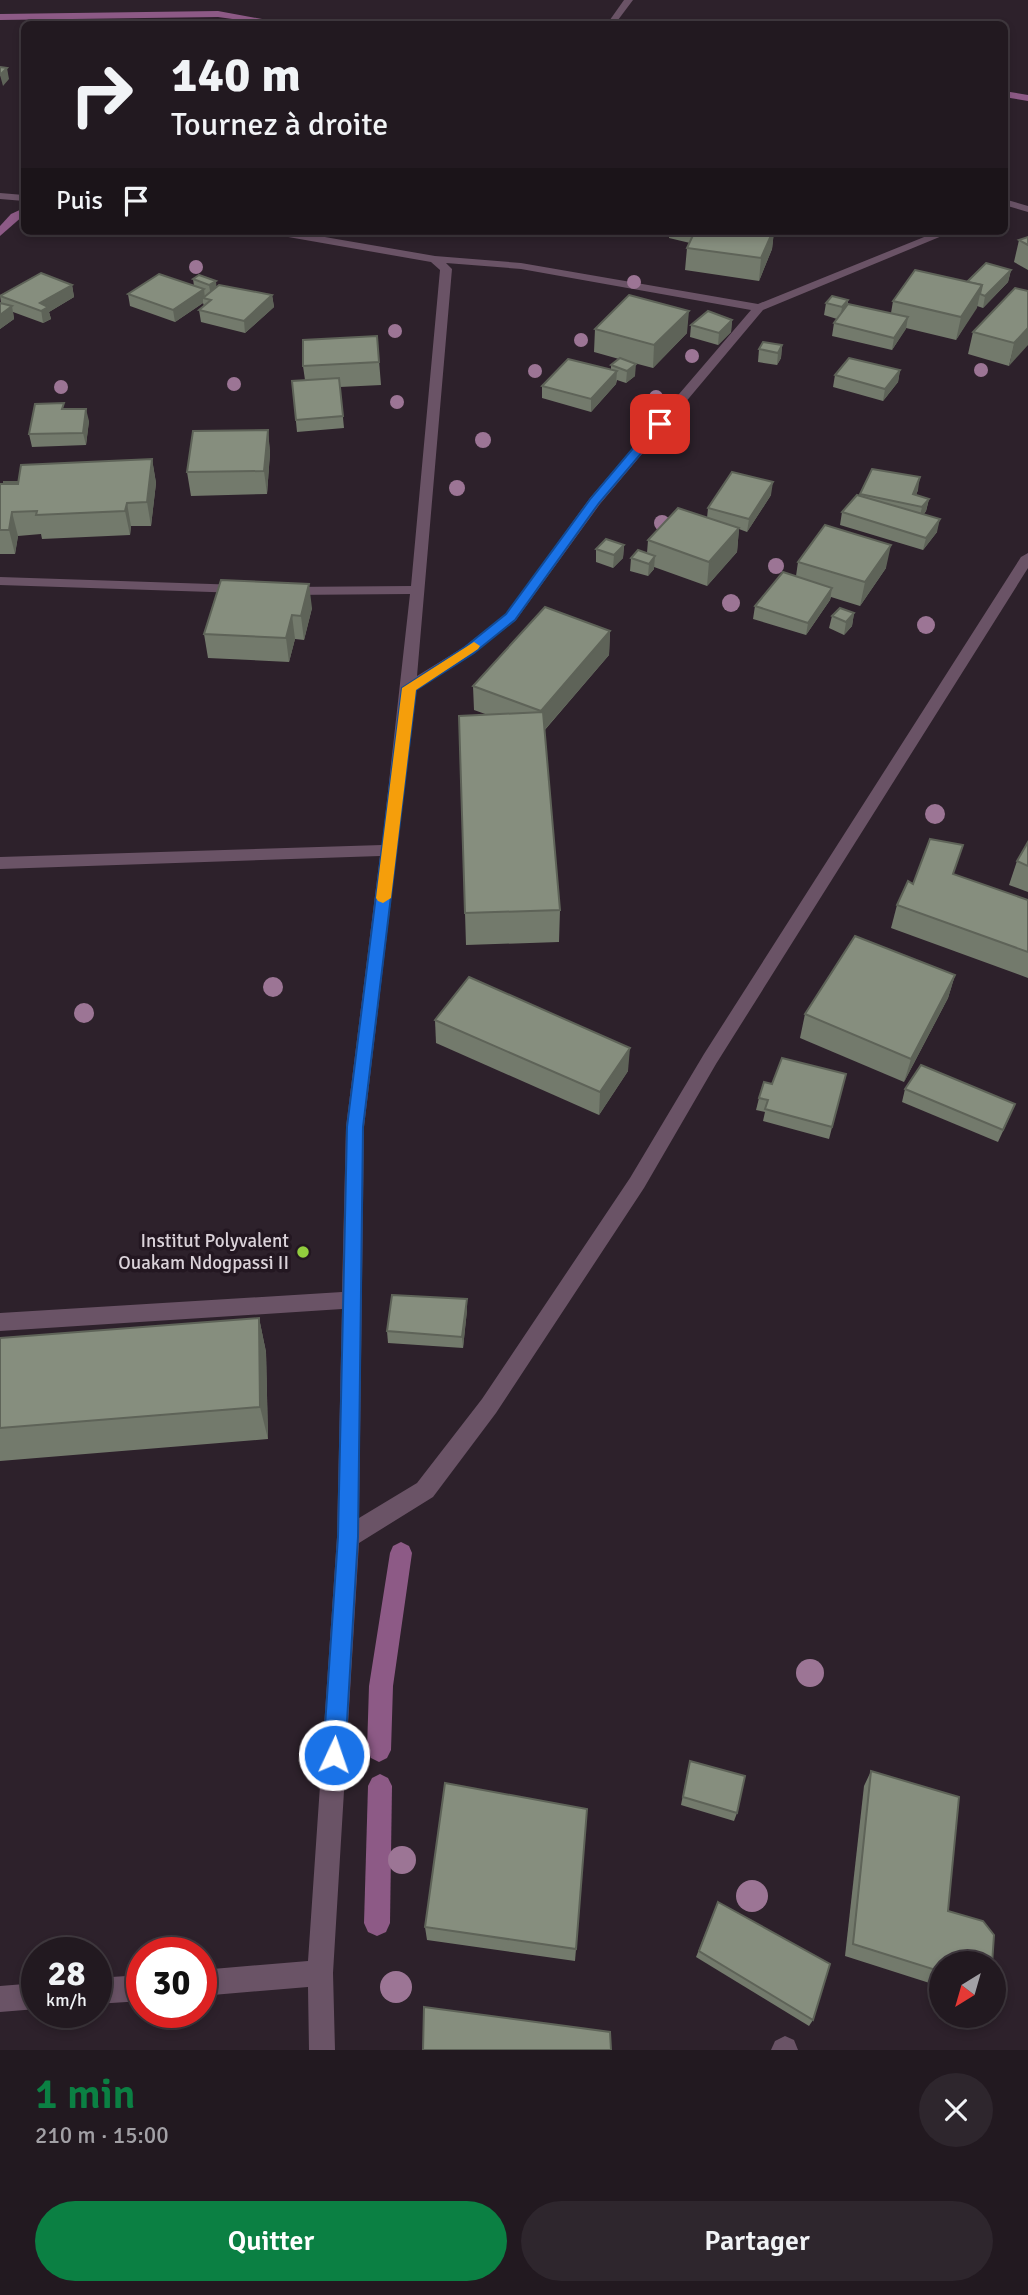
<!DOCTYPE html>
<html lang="fr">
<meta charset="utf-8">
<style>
:root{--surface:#221920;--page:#2e262d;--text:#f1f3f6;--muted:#a2a0a5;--line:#3f383e;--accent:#0b8043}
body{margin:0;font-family:Signika,sans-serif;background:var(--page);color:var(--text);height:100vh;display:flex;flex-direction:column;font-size:26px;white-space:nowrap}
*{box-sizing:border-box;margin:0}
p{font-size:23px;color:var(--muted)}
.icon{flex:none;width:38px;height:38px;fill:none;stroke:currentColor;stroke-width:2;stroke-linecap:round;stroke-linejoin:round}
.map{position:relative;height:2050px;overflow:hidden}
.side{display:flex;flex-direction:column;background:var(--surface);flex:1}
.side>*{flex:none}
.banner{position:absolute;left:21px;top:21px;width:987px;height:214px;border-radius:10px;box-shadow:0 4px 10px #0003,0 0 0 2px var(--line);background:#221920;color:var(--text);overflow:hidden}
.needle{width:46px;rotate:217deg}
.controls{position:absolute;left:929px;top:1951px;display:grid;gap:14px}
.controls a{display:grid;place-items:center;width:77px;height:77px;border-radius:50%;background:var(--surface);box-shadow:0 4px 10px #0003,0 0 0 2px var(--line);font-size:35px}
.speed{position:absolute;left:21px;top:1937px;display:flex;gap:14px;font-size:35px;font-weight:700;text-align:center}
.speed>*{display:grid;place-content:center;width:91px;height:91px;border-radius:50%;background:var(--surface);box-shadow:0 4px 10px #0003,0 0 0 2px var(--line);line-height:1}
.speed small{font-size:18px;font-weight:400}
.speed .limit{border:10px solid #d22;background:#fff;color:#111}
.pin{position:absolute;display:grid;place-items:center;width:60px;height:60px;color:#fff;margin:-30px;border-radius:14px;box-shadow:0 4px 10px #0006}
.me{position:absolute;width:77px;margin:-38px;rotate:3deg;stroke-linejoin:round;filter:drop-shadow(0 0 5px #0008)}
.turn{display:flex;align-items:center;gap:24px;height:147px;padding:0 35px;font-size:32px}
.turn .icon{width:91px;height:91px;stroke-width:2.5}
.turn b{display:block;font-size:49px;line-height:60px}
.then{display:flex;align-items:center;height:66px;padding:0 35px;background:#0003;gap:14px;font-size:26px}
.round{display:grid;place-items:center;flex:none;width:74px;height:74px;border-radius:37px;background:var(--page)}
.summary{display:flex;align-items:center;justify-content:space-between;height:119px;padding:0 35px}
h1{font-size:42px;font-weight:600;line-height:52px;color:var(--accent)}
.primary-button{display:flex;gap:14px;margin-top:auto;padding:14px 35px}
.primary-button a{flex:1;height:80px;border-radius:42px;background:var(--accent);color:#fff;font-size:28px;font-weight:600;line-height:80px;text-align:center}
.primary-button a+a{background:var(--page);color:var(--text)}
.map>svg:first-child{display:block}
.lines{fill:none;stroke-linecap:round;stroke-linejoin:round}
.stream{fill:#8d5a86;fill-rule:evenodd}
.street{fill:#6a5366;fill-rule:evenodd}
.tree{fill:#9c7595}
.wall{fill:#737a6c}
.shaded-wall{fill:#5e6358}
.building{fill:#868e7e;stroke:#5e6358;stroke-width:2}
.route{fill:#1a73e8;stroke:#114b97;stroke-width:2}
.slow{fill:#f59e0b}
.poi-dot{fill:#92cd3e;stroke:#231721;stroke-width:2.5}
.labels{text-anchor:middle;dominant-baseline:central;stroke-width:7;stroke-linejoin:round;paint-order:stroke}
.poi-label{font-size:19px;fill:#dbd3da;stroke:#231721;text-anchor:end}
</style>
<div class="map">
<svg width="1028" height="2050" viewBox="0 0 1028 2050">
<rect width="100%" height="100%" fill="#2d212b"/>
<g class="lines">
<!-- stream -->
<g class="stream">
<path d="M218 11 289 24H269L218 17 0 20V14Z"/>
<path d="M1004 91 1028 95V101L1004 97Z"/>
<path d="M24 208V215L0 236V226L11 214Z"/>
<path d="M401 1542 409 1546 412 1553 393 1686 391 1750 387 1758 379 1762 371 1758 367 1750 369 1686 390 1553 393 1546Z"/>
<path d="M380 1774 388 1778 392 1786 390 1923 386 1932 377 1936 368 1932 364 1923 368 1786 372 1778Z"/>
</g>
<!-- street -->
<g class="street">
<path d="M624 0H633L615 24H607Z"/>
<path d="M0 193 24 195V201L0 199Z"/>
<path d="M1004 199 1028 206V212L1004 205Z"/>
<path d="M266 231H290L435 256 521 263 758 304 939 231H954L763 310 600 504 516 620 474 653 416 690 364 1127 359 1518 417 1483 482 1399 630 1178 704 1054 1021 557 1028 553V568L716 1064 644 1188 496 1413 433 1497 359 1543 333 1973 335 2050H309L308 1987 201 1996V1970L308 1961 337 1537 342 1309 0 1331V1313L342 1292 346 1127 380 856 0 869V857L382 845 410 594 287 595 280 591 287 587 411 586 440 270 431 262 271 234ZM446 263 521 269 751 310 590 498 506 614 464 647 417 676 452 269Z"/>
<path d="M0 577 241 585 248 589 241 593 0 585Z"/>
<path d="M142 1975V2001L96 2004V1978Z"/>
<path d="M37 1983V2009L0 2012V1986Z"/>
<path d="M785 2036 794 2040 798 2050H771L775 2041Z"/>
</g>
</g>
<!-- trees -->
<g class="tree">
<circle cx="196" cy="267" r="7"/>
<circle cx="634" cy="282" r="7"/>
<circle cx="395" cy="331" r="7"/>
<circle cx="581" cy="340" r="7"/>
<circle cx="692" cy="356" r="7"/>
<circle cx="981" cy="370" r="7"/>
<circle cx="535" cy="371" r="7"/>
<circle cx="234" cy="384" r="7"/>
<circle cx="61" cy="387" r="7"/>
<circle cx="656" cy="397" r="7"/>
<circle cx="397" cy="402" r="7"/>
<circle cx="483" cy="440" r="8"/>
<circle cx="457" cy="488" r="8"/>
<circle cx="662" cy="523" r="8"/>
<circle cx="776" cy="566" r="8"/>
<circle cx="731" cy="603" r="9"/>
<circle cx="926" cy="625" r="9"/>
<circle cx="935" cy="814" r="10"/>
<circle cx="273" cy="987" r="10"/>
<circle cx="84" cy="1013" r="10"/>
<circle cx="810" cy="1673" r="14"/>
<circle cx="402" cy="1860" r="14"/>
<circle cx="752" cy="1896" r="16"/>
<circle cx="396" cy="1987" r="16"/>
</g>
<!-- wall -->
<g class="wall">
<path d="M669 231H774L772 249 759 281 685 270 687 248 690 243 669 238Z"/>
<path d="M1028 237V270L1014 262 1019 240Z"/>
<path d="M1011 270 1008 282 983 308 977 306 956 340 906 328 892 350 832 336 834 323 837 319 824 315 826 303 848 300V305L891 313 893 301Z"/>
<path d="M193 279 216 287 272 295 274 307 245 333 201 322 199 310 204 306 203 303 175 322 130 306 128 294 194 286Z"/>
<path d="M72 285 74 297 49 312 51 319 43 323 13 312 14 319 0 329V303H1L0 295Z"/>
<path d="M1028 291 1009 366 968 354 973 332Z"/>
<path d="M732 320 731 332 718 345 690 337 691 325Z"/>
<path d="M595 329 687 333 653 368 634 363 635 376 626 383 617 380 616 384 591 412 542 398V386L611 370V365L619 359 594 352Z"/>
<path d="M377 336 381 385 340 387 344 428 297 432 292 381 305 380 303 366Z"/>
<path d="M782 345 781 358 777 365 758 362 759 349Z"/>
<path d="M900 370 898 382 883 401 833 387 835 375Z"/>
<path d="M65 409 89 421 86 445 32 447 29 434Z"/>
<path d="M268 430 270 453 267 494 191 496 187 472Z"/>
<path d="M152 459 156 483 151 526H131L130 535 42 539 41 534 18 536 15 554H0V484Z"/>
<path d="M918 490 916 495 929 499 926 511 924 514 937 532 923 550 840 525 842 512 860 496V494Z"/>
<path d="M771 495 747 532 739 529 737 552 707 586 654 567V569L648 576 630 571 631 558 647 553 648 540 707 518 708 508Z"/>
<path d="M624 545 623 558 613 568 596 562V549Z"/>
<path d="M798 562 886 568 860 606 831 597 830 600 806 635 753 619 755 606 796 576Z"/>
<path d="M312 608 304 640 295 639 289 662 208 658 204 634Z"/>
<path d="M854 613 852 626 844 635 829 628 832 616Z"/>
<path d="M610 631 609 655 544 731 560 910 559 942 466 945 459 716 488 715 474 710 473 686Z"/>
<path d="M1028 842V892L1009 885 1017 861Z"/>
<path d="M954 875 1028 900V978L891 928 897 905 913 884Z"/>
<path d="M955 975 948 998 904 1082 800 1038 805 1014Z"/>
<path d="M435 1020 628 1071 599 1115 436 1043Z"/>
<path d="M846 1074 829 1139 763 1121 765 1112 756 1110 759 1098 772 1084Z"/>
<path d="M905 1089 1010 1116 998 1142 902 1102Z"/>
<path d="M467 1299V1310L463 1348 388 1343 387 1331Z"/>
<path d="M259 1318 266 1352 268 1439 0 1461V1338Z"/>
<path d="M688 1769 737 1813 734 1821 681 1805Z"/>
<path d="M871 1771 942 1964V1987L845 1956 864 1786Z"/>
<path d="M718 1902 813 2020 809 2026 696 1957Z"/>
<path d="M425 1927 576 1949 575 1961 427 1940Z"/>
</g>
<!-- shaded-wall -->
<g class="shaded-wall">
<path d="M7 68 9 79 3 86 0 75Z"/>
<path d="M773 231H774L772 249 759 281 761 258Z"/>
<path d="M1011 270 1008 282 983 308 985 296Z"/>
<path d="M216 281 217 293 211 297 209 285Z"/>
<path d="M72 285 74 297 49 312 51 319 43 323 40 303Z"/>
<path d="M982 285 977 308 956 340 961 317Z"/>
<path d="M204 289 205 299 203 298V303L175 322 173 310Z"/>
<path d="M272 295 274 307 245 333 244 321Z"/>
<path d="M848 300 846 313 840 320 842 307Z"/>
<path d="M12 306 14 319 0 329V315Z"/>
<path d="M689 311 687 333 653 368 654 345Z"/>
<path d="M908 317 906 329 892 350 894 338Z"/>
<path d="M732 320 731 332 718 345 719 333Z"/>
<path d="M1028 328V345L1009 366 1014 343Z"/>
<path d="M782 345 781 358 777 365 778 353Z"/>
<path d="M636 364 635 376 626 383 627 371Z"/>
<path d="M900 370 898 382 883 401 885 389Z"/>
<path d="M617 371 616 384 591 412V399Z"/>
<path d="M86 409 89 421 86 445 83 433Z"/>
<path d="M268 430 270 453 267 494 264 471Z"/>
<path d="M152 459 156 483 151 526 147 502Z"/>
<path d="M920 477 918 490 911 506 913 494Z"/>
<path d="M773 482 771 495 747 532 749 519Z"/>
<path d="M929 499 926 511 919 520 922 507Z"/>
<path d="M127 503 131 526 130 535 125 511Z"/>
<path d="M12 512 18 536 15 554 9 530Z"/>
<path d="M940 519 937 532 923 550 926 538Z"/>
<path d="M739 528 737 552 707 586 709 562Z"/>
<path d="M624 545 623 558 613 568 614 555Z"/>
<path d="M891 545 886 568 860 606 865 582Z"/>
<path d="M655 556 654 569 648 576 649 564Z"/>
<path d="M309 584 312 608 304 640 301 616Z"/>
<path d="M832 588 830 600 806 635 808 623Z"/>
<path d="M854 613 852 626 844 635 846 622Z"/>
<path d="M292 615 295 639 289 662 286 638Z"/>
<path d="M610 631 609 655 540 735 541 711Z"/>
<path d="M955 975 948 998 904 1082 911 1059Z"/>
<path d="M630 1048 628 1071 599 1115 600 1092Z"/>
<path d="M467 1299V1310L463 1348 462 1337Z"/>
<path d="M259 1318 266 1352 268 1439 260 1407Z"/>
</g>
<!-- building -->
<g class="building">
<path d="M0 67 7 68 0 75Z"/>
<path d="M695 231H773L761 258 687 248Z"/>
<path d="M1028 237V245L1019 240Z"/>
<path d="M986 263 1011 270 985 296 980 294 982 285 967 282Z"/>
<path d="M915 270 982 285 961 317 893 301Z"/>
<path d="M41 273 72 285 40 303 48 307 41 311 0 296Z"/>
<path d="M159 274 204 289 173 310 128 294Z"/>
<path d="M199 275 216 281 209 285 193 279Z"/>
<path d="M219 285 272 295 244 321 199 310 211 300 203 298Z"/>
<path d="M1015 288 1028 291V328L1014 343 973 332Z"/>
<path d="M629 295 689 311 654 345 595 329Z"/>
<path d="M832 296 848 300 842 307 826 303Z"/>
<path d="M0 303 12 306 0 315Z"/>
<path d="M848 304 908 317 894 338 834 323Z"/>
<path d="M708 311 732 320 719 333 691 325Z"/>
<path d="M377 336 379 362 303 366V340Z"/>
<path d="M763 342 782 345 778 353 759 349Z"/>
<path d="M620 358 636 364 627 371 611 365Z"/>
<path d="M849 358 900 370 885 389 835 375Z"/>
<path d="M568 359 617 371 591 399 542 386Z"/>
<path d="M339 378 343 416 296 420 292 381Z"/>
<path d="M64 403 62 409H86L83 433 29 434 35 404Z"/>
<path d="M268 430 264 471 187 472 193 431Z"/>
<path d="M152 459 147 502 127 503 125 511 36 515 37 511 12 512 9 530H0V484H18L21 465Z"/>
<path d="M872 469 920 477 913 494 929 499 922 507 860 494Z"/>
<path d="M732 472 773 482 749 519 708 508Z"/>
<rect x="4" y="482" width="14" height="2"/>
<path d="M857 495 940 519 926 538 842 512Z"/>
<path d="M678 508 739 528 709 562 648 540Z"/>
<path d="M825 525 891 545 865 582 798 562Z"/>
<path d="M606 539 624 545 614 555 596 549Z"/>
<path d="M638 550 655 556 649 564 631 558Z"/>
<path d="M783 572 832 588 808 623 755 606Z"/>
<path d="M221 580 309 584 301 616 292 615 286 638 204 634Z"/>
<path d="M545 607 610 631 541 711 473 686Z"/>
<path d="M840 608 854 613 846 622 832 616Z"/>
<path d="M543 712 560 910 465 913 459 716Z"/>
<path d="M930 839 963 845 953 874 1028 900V952L897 905 908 881 913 884Z"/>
<path d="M1028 842V866L1017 861Z"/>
<path d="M855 936 955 975 911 1059 805 1014Z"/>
<path d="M469 977 630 1048 600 1092 435 1020Z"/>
<path d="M782 1058 846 1074 832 1127 765 1109 768 1100 759 1098 764 1082 772 1084Z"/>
<path d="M921 1065 1015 1104 1003 1130 905 1089Z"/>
<path d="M392 1295 467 1299 462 1337 387 1331Z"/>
<path d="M259 1318 260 1407 0 1428V1338Z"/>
<path d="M690 1761 745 1776 737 1813 683 1797Z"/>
<path d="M871 1771 959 1797 948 1911 983 1921 994 1935 992 1964H942V1972L853 1944Z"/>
<path d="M445 1783 587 1809 576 1949 425 1927Z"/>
<path d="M718 1902 830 1964 813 2020 699 1951Z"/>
<path d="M424 2007 610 2032 611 2050H423Z"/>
</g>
<!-- route -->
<path class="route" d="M656 421 666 424 599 503 515 620 474 653 416 690 363 1127 358 1537 345 1755 342 1762 334 1766 326 1762 323 1755 338 1537 347 1127 402 688 465 647 506 614 591 498Z"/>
<!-- slow -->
<path class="slow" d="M474 642 480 646 478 649 416 690 391 898 383 903 378 901 376 898 402 688Z"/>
<!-- markers -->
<circle class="poi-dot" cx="303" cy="1252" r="7"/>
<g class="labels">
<!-- poi labels -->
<g class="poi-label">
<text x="289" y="1241">Institut Polyvalent<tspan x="289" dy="22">Ouakam Ndogpassi II</tspan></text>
</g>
</g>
</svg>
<div class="controls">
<a><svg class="needle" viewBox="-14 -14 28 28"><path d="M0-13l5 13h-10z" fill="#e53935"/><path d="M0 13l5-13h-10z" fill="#a2a0a5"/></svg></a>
</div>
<div class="speed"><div>28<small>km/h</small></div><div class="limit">30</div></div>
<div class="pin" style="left:660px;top:424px;background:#d93025"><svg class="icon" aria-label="arrive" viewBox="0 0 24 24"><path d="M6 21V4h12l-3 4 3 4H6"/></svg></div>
<svg class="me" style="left:334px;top:1755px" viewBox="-20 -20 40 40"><circle r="17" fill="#1a73e8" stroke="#fff" stroke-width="3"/><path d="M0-11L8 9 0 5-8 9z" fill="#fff"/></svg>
<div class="banner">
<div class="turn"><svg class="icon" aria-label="right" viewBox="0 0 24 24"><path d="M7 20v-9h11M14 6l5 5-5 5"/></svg><div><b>140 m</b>Tournez à droite</div></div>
<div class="then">Puis<svg class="icon" aria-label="arrive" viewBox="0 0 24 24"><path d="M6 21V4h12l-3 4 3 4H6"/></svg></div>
</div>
</div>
<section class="side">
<div class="summary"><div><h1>1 min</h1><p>210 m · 15:00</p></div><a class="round"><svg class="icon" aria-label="close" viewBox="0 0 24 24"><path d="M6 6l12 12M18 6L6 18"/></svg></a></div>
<div class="primary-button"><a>Quitter</a><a>Partager</a></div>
</section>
